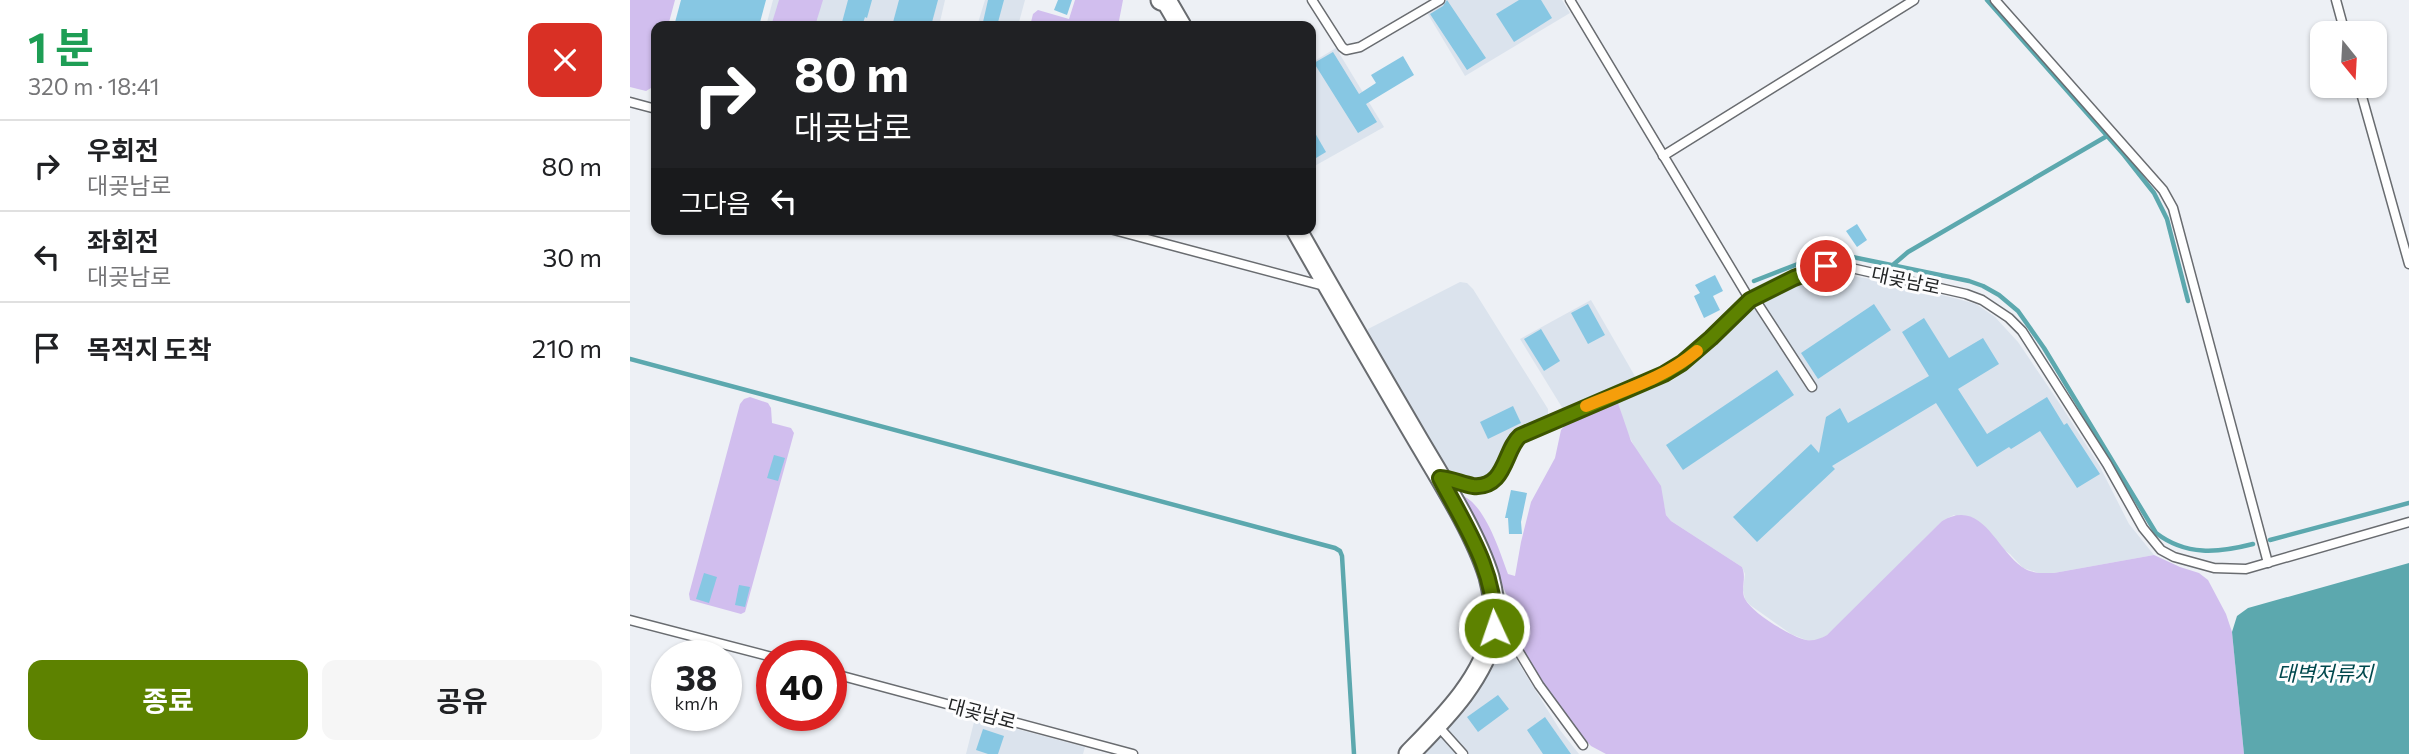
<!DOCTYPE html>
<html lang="ko">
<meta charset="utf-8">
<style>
:root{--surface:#fff;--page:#f6f6f6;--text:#202124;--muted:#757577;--line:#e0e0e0;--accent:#5d8200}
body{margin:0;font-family:Commissioner,"Noto Sans KR",sans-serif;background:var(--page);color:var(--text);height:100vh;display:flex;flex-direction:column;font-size:26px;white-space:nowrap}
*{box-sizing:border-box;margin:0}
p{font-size:23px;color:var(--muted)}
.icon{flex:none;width:38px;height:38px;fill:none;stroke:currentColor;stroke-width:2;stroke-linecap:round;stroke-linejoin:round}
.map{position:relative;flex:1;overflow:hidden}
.sheet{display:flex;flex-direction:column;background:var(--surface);width:630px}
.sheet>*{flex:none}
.banner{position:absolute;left:21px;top:21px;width:665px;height:214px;border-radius:14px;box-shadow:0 2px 5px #0004;background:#202124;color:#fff;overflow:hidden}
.needle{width:46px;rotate:162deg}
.tools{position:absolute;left:1680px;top:21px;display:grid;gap:14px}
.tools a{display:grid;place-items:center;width:77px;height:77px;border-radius:14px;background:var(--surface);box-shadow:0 2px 5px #0004;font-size:35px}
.speed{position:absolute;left:21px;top:640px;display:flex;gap:14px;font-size:35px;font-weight:700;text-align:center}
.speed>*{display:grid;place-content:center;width:91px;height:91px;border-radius:50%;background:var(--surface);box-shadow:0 2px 5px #0004;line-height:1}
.speed small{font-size:18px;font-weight:400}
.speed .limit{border:10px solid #d22;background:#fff;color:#111}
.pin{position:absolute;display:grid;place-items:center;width:60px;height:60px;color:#fff;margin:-30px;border:4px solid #fff;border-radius:50%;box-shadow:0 2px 7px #0007}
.me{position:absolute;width:77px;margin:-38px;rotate:357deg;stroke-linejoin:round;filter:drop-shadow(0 0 5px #0008)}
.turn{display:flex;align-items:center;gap:24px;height:147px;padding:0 28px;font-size:32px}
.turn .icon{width:91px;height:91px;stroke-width:2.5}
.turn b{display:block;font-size:49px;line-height:60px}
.then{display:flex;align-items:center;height:66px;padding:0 28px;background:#0003;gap:14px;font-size:26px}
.round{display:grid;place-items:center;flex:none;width:74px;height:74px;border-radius:14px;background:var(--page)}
.headline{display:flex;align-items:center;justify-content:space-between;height:119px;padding:0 28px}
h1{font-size:42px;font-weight:700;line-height:52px;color:#1e9e55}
.cta{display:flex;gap:14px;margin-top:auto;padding:14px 28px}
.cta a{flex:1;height:80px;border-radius:14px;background:var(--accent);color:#fff;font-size:28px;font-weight:700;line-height:80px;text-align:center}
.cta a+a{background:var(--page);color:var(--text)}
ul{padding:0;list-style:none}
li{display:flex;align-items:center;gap:21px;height:91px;padding:0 28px;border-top:2px solid var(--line)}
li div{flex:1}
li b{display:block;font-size:26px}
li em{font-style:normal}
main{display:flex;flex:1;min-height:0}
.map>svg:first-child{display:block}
.built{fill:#dbe3ed}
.green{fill:#d1beee}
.water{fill:#5ca8ae}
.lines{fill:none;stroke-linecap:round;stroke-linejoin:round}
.stream{stroke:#5ca8ae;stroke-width:4.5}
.building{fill:#87c7e3}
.service-casing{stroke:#696c70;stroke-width:11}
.tertiary-casing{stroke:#696c70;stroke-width:23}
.service{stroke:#fff;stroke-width:8}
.tertiary{stroke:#fff;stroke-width:19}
.route-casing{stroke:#3c5400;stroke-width:18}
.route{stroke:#5d8200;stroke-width:12}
.slow{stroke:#f59e0b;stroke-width:12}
.labels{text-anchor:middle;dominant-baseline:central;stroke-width:6;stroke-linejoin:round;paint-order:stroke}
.street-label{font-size:19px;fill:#222425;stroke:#fdfdfe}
.water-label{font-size:21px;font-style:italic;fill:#00484d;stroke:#fdfdfe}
</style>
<main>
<section class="sheet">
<div class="headline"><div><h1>1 분</h1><p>320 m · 18:41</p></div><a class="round" style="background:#d93025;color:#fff"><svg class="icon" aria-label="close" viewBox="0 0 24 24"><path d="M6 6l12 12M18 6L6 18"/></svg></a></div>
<ul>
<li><svg class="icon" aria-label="right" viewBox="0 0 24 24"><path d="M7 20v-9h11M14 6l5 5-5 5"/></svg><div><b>우회전</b><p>대곶남로</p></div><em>80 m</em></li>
<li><svg class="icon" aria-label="left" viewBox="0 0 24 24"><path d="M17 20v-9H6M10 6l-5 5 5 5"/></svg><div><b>좌회전</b><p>대곶남로</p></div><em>30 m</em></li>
<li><svg class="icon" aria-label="arrive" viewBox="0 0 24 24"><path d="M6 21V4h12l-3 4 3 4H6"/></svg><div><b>목적지 도착</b></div><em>210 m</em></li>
</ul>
<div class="cta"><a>종료</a><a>공유</a></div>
</section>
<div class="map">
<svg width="1779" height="754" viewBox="0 0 1779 754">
<rect width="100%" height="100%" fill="#edf0f5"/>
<!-- built -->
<g class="built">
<path d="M143 0H315L309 26H136Z"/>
<path d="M355 0H395L388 26H347Z"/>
<path d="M802 0H932L940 13 835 76 793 6Z"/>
<path d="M706 48 754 127 681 168V63Z"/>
<path d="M1201 273 1248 280 1328 299 1346 304 1365 317 1388 342 1430 404 1469 465 1499 524 1524 555 1424 573H1409L1393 568 1380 554 1324 515 1312 521 1221 613 1197 635 1188 640H1176L1161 634 1120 605 1115 599 1113 590 1115 574 1112 567 1041 521 1036 515 1034 505 996 430 988 403 1043 380 1081 350 1114 315 1134 300 1176 279Z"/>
<path d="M830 282 837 283 843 289 918 409V415L881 436 867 471 858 479 846 482 816 475 737 339 738 329Z"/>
<path d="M961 300 1006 378 933 409 890 339Z"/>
<path d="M874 646 880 649 930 730 949 754H789L867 649Z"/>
<path d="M345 718 455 747 453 754H336Z"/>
</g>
<!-- green -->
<g class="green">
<path d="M0 0H45L38 26H26V69L21 88 16 91 0 87Z"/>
<path d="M149 0H193L185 26H141Z"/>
<path d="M445 0H493L488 26H400L403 14 408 10 439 19Z"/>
<path d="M120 397 138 403 141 408 142 423 161 428 164 433 115 612 111 614 60 600 59 594 110 404 114 399Z"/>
<path d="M988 403 1001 441 1031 486 1036 515 1041 521 1112 567C1117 578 1110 589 1115 599 1122 613 1160 636 1176 640 1184 641 1190 639 1197 635L1312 521C1352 498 1365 548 1392 567 1401 574 1414 573 1424 573L1524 555 1550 567 1569 573 1578 580 1596 614 1602 632 1614 754H976L961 746 940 722 915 687 890 646 883 628 880 602 830 495C854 501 870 552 878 574L885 576 891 542 901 502 925 458 931 430 936 424Z"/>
</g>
<!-- water -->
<path class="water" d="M1779 563V754H1614L1602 632 1607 616 1618 608Z"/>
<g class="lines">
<!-- stream -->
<g class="stream">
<path d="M1357 0 1494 155 1524 193 1537 219 1558 301"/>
<path d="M1264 264 1278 252 1477 136"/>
<path d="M1124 281 1186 257 1208 254 1339 281 1353 286 1369 295 1388 311 1414 348 1526 533C1556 556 1588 553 1623 544"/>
<path d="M0 359 705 548 710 551 712 556 724 754"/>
<path d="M1640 540 1779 503"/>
</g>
</g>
<!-- building -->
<g class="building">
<path d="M51 0H136L129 26H44Z"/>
<path d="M218 0H242L237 18 235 17 232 26H211Z"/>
<path d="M269 0H308L301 26H262Z"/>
<path d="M358 0H374L367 26 353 22Z"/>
<path d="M428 0H442L437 15 424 10Z"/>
<path d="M817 0 856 58 837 70 800 14 813 6Z"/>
<path d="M889 0H911L922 18 884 42 866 14Z"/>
<path d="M703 52 729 94 746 83 741 75 773 56 784 75 736 104 747 122 728 133 684 63Z"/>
<path d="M681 126 696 152 681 161Z"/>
<path d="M1227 224 1237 240 1227 247 1216 231Z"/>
<path d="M1085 275 1093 291 1083 296 1090 310 1074 318 1064 296 1070 293 1065 285Z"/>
<path d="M958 304 975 335 958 344 941 313Z"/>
<path d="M1244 304 1261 330 1188 379 1171 353Z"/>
<path d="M1294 318 1319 358 1353 338 1369 364 1328 389 1357 434 1417 397 1434 425 1437 423 1470 474 1447 488 1410 431 1381 449 1379 447 1347 467 1306 403 1202 466 1205 469 1127 542 1103 517 1181 444 1189 453 1196 417 1210 408 1218 423 1299 376 1272 332Z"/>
<path d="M911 329 930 361 914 371 894 339Z"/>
<path d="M1147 370 1164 395 1053 470 1036 445Z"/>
<path d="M883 406 891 423 858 439 850 422Z"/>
<path d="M144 455 155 458 148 481 137 478Z"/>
<path d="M881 490 897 493 891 522 892 534H879L878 518H875Z"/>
<path d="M74 573 87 577 79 603 66 599Z"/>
<path d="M109 585 120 587 115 607 105 605Z"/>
<path d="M868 695 879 709 848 732 837 717Z"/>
<path d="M915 717 941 754H913L897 730Z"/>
<path d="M353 729 374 736 368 754H358L346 750Z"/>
</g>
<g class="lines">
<!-- service casing -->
<g class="service-casing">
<g id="service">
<path d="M682 0 712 47 716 50 730 47 810 0"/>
<path d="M940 0 1120 300"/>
<path d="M1365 0 1533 190 1543 208 1638 563"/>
<path d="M1706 0 1715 33"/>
<path d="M1729 86 1779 264"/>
<path d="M0 102 26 109"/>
<path d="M1033 156 1284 0"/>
<path d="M480 229 694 286"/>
<path d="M1124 298 1182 387"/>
<path d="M813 478C825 479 836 486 847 485 877 483 873 451 890 436L1033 374 1052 363 1081 338 1120 300 1164 278 1196 266 1208 265 1336 294 1352 300 1379 318 1392 331 1477 464 1513 528 1531 550 1544 557 1584 568 1616 569 1779 522"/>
<path d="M0 620 142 657"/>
<path d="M864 628 880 637 909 685 953 745"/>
<path d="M201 673 503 754"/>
<path d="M807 725 833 754"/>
</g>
</g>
<!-- tertiary casing -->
<g class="tertiary-casing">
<g id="tertiary">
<path d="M531 0 537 2 551 26"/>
<path d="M666 229C706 300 747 370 788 440 811 479 846 534 859 577 863 593 867 612 864 629 854 679 813 719 779 754"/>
</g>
</g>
<!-- service -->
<use href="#service" class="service"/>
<!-- tertiary -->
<use href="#tertiary" class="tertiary"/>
</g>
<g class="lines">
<!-- route casing -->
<g class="route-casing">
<path id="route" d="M864 628C867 572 835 526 810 478 822 479 832 484 843 486 876 489 874 450 890 436L1034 374 1052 363 1081 338 1120 300 1164 278 1196 266"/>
</g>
<!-- route -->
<use href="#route" class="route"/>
<!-- slow -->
<path class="slow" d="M956 406C994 390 1035 378 1067 351"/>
</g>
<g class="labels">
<!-- street labels -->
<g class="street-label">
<text transform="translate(1276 280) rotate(12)">대곶남로</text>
<text transform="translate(352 713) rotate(15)">대곶남로</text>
</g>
<!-- water labels -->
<g class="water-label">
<text x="1695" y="672">대벽저류지</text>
</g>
</g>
</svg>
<div class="tools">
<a><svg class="needle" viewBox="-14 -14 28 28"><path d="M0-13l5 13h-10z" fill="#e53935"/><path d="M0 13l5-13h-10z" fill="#757577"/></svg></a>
</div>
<div class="speed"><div>38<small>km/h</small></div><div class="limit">40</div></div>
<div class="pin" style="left:1196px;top:266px;background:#d93025"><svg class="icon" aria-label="arrive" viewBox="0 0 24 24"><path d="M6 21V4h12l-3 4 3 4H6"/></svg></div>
<svg class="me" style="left:864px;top:628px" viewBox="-20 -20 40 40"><circle r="17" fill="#5d8200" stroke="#fff" stroke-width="3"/><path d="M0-11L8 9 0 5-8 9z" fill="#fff"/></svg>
<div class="banner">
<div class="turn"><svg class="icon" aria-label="right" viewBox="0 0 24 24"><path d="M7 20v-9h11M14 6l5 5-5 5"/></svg><div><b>80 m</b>대곶남로</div></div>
<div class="then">그다음<svg class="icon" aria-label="left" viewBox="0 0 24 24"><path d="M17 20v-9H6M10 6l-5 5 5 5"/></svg></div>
</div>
</div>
</main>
